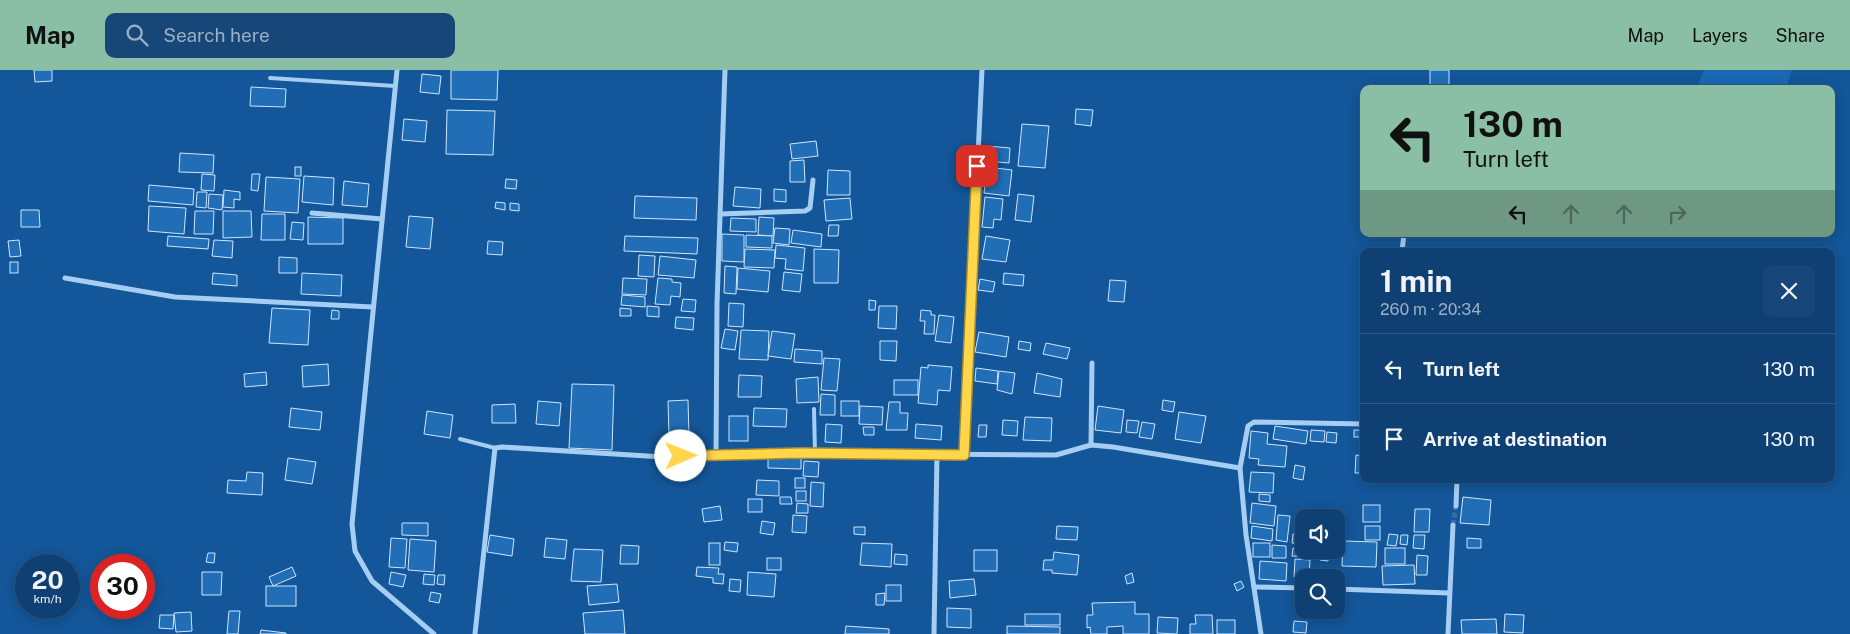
<!DOCTYPE html>
<meta charset="utf-8">
<style>
:root{--surface:#0e4073;--page:#174778;--text:#f1f3f6;--muted:#9bafc4;--line:#2e5985;--accent:#8abfa5}
body{margin:0;font-family:"Public Sans",sans-serif;background:var(--page);color:var(--text);height:100vh;display:flex;flex-direction:column;font-size:19px;white-space:nowrap}
*{box-sizing:border-box;margin:0}
p{font-size:16px;color:var(--muted)}
.icon{flex:none;width:28px;height:28px;fill:none;stroke:currentColor;stroke-width:2;stroke-linecap:round;stroke-linejoin:round}
.map{position:relative;flex:1;overflow:hidden}
.panel{position:absolute;left:1360px;top:178px;width:475px;height:235px;display:flex;flex-direction:column;background:var(--surface);border-radius:10px;box-shadow:0 2px 12px #0003,0 0 0 1px var(--line)}
.panel>*{flex:none}
.top-card{position:absolute;left:1360px;top:15px;width:475px;height:152px;border-radius:10px;box-shadow:0 2px 12px #0003,0 0 0 1px var(--line);background:#8abfa5;color:#111;overflow:hidden}
.buttons{position:absolute;left:1295px;top:439px;display:grid;gap:10px}
.buttons a{display:grid;place-items:center;width:50px;height:50px;border-radius:10px;background:var(--surface);box-shadow:0 2px 12px #0003,0 0 0 1px var(--line);font-size:25px}
.speed{position:absolute;left:15px;top:484px;display:flex;gap:10px;font-size:25px;font-weight:700;text-align:center}
.speed>*{display:grid;place-content:center;width:65px;height:65px;border-radius:50%;background:var(--surface);box-shadow:0 2px 12px #0003,0 0 0 1px var(--line);line-height:1}
.speed small{font-size:12px;font-weight:400}
.speed .limit{border:8px solid #d22;background:#fff;color:#111}
.pin{position:absolute;display:grid;place-items:center;width:42px;height:42px;color:#fff;margin:-21px;border-radius:10px;box-shadow:0 2px 8px #0006}
.me{position:absolute;width:55px;margin:-28px;rotate:89deg;stroke-linejoin:round;filter:drop-shadow(0 0 4px #0008)}
.turn{display:flex;align-items:center;gap:18px;height:105px;padding:0 20px;font-size:22px}
.turn .icon{width:65px;height:65px;stroke-width:2.5}
.turn b{display:block;font-size:35px;line-height:42px}
.lanes{display:flex;align-items:center;height:48px;padding:0 20px;background:#0003;justify-content:center;gap:25px;direction:ltr}
.lanes .off{opacity:.35}
.round{display:grid;place-items:center;flex:none;width:52px;height:52px;border-radius:10px;background:var(--page)}
.head{display:flex;align-items:center;justify-content:space-between;height:85px;padding:0 20px}
h1{font-size:30px;font-weight:700;line-height:38px}
ul{padding:0;list-style:none}
li{display:flex;align-items:center;gap:15px;height:70px;padding:0 20px;border-top:1px solid var(--line)}
li div{flex:1}
li b{display:block;font-size:19px}
li em{font-style:normal}
header{display:flex;align-items:center;gap:30px;box-sizing:border-box;height:70px;padding:0 25px;background:var(--accent);color:#111}
header strong{font-size:24px}
nav{display:flex;gap:28px;margin-inline-start:auto;font-size:18px}
.search{width:350px;height:45px;background:var(--page);display:flex;align-items:center;gap:12px;box-sizing:border-box;padding:0 18px;border-radius:10px;color:var(--muted);font-size:19px}
.map>svg:first-child{display:block}
.green{fill:#1b69b3}
.building{fill:#216eb7;stroke:#cee6fd}
.lines{fill:none;stroke-linecap:round;stroke-linejoin:round}
.minor-tunnel{stroke:#366fa8;stroke-width:5;stroke-dasharray:5 2.5;stroke-linecap:butt}
.service{stroke:#a6cef3;stroke-width:4}
.minor{stroke:#a6cef3;stroke-width:5}
.route-casing{stroke:#a68a30;stroke-width:12}
.route{stroke:#ffd54a;stroke-width:9}
</style>
<header>
<strong>Map</strong>
<div class="search"><svg class="icon" aria-label="search" viewBox="0 0 24 24"><circle cx="10" cy="10" r="6"/><path d="M15 15l6 6"/></svg>Search here</div>
<nav><a>Map</a><a>Layers</a><a>Share</a></nav>
</header>
<div class="map">
<svg width="1850" height="564" viewBox="0 0 1850 564">
<rect width="100%" height="100%" fill="#135699"/>
<!-- green -->
<path class="green" d="M1704 0H1792L1786 19H1696Z"/>
<!-- building -->
<g class="building">
<path d="M34 0H52V11L35 12Z"/>
<path d="M451 0H498L497 30 451 29Z"/>
<rect x="1430" y="0" width="19" height="19"/>
<path d="M422 4 441 6 439 24 420 22Z"/>
<path d="M251 17 286 19 285 37 250 36Z"/>
<path d="M1076 39 1093 40 1091 56 1075 54Z"/>
<path d="M447 40 495 41 493 85 446 84Z"/>
<path d="M404 49 427 51 425 72 402 70Z"/>
<path d="M1022 54 1049 56 1045 98 1018 96Z"/>
<path d="M816 71 818 86 792 89 790 74Z"/>
<path d="M987 76 1010 78 1009 93 986 91Z"/>
<path d="M180 83 214 85 213 103 179 102Z"/>
<path d="M804 90 805 112H790V91Z"/>
<rect x="295" y="97" width="6" height="9"/>
<path d="M987 97 1012 100 1009 126 984 123Z"/>
<path d="M828 100 850 101V125H827Z"/>
<path d="M202 104 215 105 214 121 201 120Z"/>
<path d="M252 104H260L258 121 251 120Z"/>
<path d="M304 106 334 108 333 135 302 132Z"/>
<path d="M266 107 300 109 298 143 264 141Z"/>
<path d="M506 109 517 110 516 119 505 118Z"/>
<path d="M344 111 369 114 367 137 342 135Z"/>
<path d="M149 115 194 119 193 135 148 131Z"/>
<path d="M735 117 761 119 760 138 733 136Z"/>
<path d="M774 119 786 120V132L774 131Z"/>
<path d="M224 120 240 122V130L234 129V138L223 137Z"/>
<path d="M197 122H207L206 138 196 137Z"/>
<path d="M209 124 223 125 222 140 208 138Z"/>
<path d="M1018 124 1034 126 1031 152 1015 150Z"/>
<path d="M635 126 697 128 696 150 634 148Z"/>
<path d="M985 127 1003 129 1001 150 994 149 993 158 982 157Z"/>
<path d="M850 128 852 149 826 151 824 130Z"/>
<path d="M496 132 505 133V140L495 138Z"/>
<path d="M510 133 519 134V141L510 140Z"/>
<path d="M149 136 186 138 184 164 148 161Z"/>
<path d="M21 140H39L40 157H21Z"/>
<path d="M195 141H214L213 164H194Z"/>
<path d="M223 141H251L252 167 223 168Z"/>
<path d="M262 144H285V170H261Z"/>
<path d="M409 146 433 148 430 179 406 177Z"/>
<path d="M308 147 343 148V174H308Z"/>
<path d="M759 147 774 148 773 166 758 165Z"/>
<path d="M731 148 756 149V162L730 161Z"/>
<path d="M292 152 304 153 303 170 290 169Z"/>
<path d="M829 155H839L838 166H828Z"/>
<path d="M775 158 790 159 789 175 773 173Z"/>
<path d="M793 160 822 164 821 177 791 173Z"/>
<path d="M722 164 744 165V192L722 191Z"/>
<path d="M746 165 772 166V178L746 177Z"/>
<path d="M168 166 209 169 208 179 167 176Z"/>
<path d="M625 166 698 168 697 184 624 181Z"/>
<path d="M986 166 1010 170 1006 192 982 189Z"/>
<path d="M19 170 21 186 10 187 8 171Z"/>
<path d="M214 170 233 171 232 188 212 186Z"/>
<path d="M488 171 503 172 502 185 487 184Z"/>
<path d="M776 175 805 178 803 201 785 199 786 189 775 188Z"/>
<path d="M745 179 775 180 774 198 744 197Z"/>
<path d="M814 179 839 180 838 213H814Z"/>
<path d="M639 185 655 186 654 207 638 206Z"/>
<path d="M660 186 696 190 694 208 658 205Z"/>
<path d="M279 187 297 188V203H279Z"/>
<rect x="10" y="192" width="8" height="11"/>
<path d="M725 196 737 197 736 224 724 223Z"/>
<path d="M738 198 770 201 768 222 737 219Z"/>
<path d="M784 202 802 204 800 222 782 220Z"/>
<path d="M213 203 237 205V216L212 214Z"/>
<path d="M302 203 342 205 341 226 301 224Z"/>
<path d="M1004 203 1024 205 1023 216 1003 214Z"/>
<path d="M623 208 647 209 646 225 622 224Z"/>
<path d="M658 208 672 209V212L681 213 680 227 671 226 670 235 655 234Z"/>
<path d="M980 209 995 212 993 222 978 220Z"/>
<path d="M1110 210 1126 211 1124 232 1108 231Z"/>
<path d="M622 225 645 227V237L621 235Z"/>
<path d="M683 229 696 230 695 242 681 241Z"/>
<path d="M869 230 876 231 875 240H869Z"/>
<path d="M729 233 744 234 743 257 728 256Z"/>
<path d="M647 236 659 237V247L647 246Z"/>
<path d="M879 236H897L896 259 878 258Z"/>
<path d="M272 238 310 240 308 275 269 273Z"/>
<path d="M620 238 631 239V246H620Z"/>
<path d="M332 240 339 241V249H331Z"/>
<path d="M921 240 931 241V245H935L934 264H924L925 251H920Z"/>
<path d="M939 245 954 247 951 273 935 271Z"/>
<path d="M676 247 694 248 693 260 675 258Z"/>
<path d="M725 259 738 261 735 280 721 278Z"/>
<path d="M741 260 769 261 768 290 739 289Z"/>
<path d="M772 261 795 264 791 289 768 286Z"/>
<path d="M979 262 1009 267 1006 287 975 282Z"/>
<path d="M880 271H897L896 291 880 290Z"/>
<path d="M1019 271 1031 273 1030 281 1018 279Z"/>
<path d="M1046 273 1070 278 1067 289 1043 284Z"/>
<path d="M795 279 822 281V294L794 292Z"/>
<path d="M824 288 840 289 837 321 821 320Z"/>
<path d="M328 294 329 315 303 317 302 296Z"/>
<path d="M928 295 952 297 950 321 938 320 937 335 918 333 921 297 928 298Z"/>
<path d="M976 298 998 301 997 314 975 311Z"/>
<path d="M999 301 1015 303 1012 324 997 320Z"/>
<path d="M266 302 267 315 245 317 244 304Z"/>
<path d="M1037 303 1062 309 1060 327 1034 323Z"/>
<path d="M739 305 762 306 761 327H738Z"/>
<path d="M818 307 819 332 797 333 796 309Z"/>
<rect x="894" y="310" width="24" height="15"/>
<path d="M572 314 614 315 612 380 569 378Z"/>
<path d="M821 324 835 325V345H820Z"/>
<path d="M688 330 689 366 669 367 668 331Z"/>
<path d="M1163 330 1175 332 1173 342 1162 340Z"/>
<path d="M538 331 561 333 559 356 536 354Z"/>
<rect x="841" y="331" width="18" height="15"/>
<path d="M889 332H900V343H908L907 360H886Z"/>
<path d="M515 334 516 353H492V335Z"/>
<path d="M860 336 883 337 882 355 859 354Z"/>
<path d="M1098 336 1124 340 1121 363 1095 360Z"/>
<path d="M291 338 322 342 320 360 289 357Z"/>
<path d="M754 338 787 339 786 357 753 356Z"/>
<path d="M427 341 453 345 450 368 424 364Z"/>
<path d="M1179 342 1206 346 1201 373 1175 369Z"/>
<rect x="729" y="346" width="19" height="25"/>
<path d="M1025 347 1052 348 1051 371 1023 370Z"/>
<path d="M1003 350 1018 351 1017 366 1002 365Z"/>
<path d="M1127 350 1139 351 1137 363 1126 362Z"/>
<path d="M1142 352 1155 354 1152 369 1139 367Z"/>
<path d="M826 354 842 355 841 373 825 372Z"/>
<path d="M916 354 942 356 941 370 915 368Z"/>
<path d="M979 355H987L986 367H978Z"/>
<path d="M1275 356 1308 361 1306 374 1273 369Z"/>
<path d="M863 357H874V365H864Z"/>
<path d="M1311 360 1325 361 1324 372 1310 371Z"/>
<rect x="1354" y="360" width="10" height="7"/>
<path d="M1251 361 1268 363 1267 374 1287 376 1285 397 1258 395 1259 389 1249 388Z"/>
<path d="M1327 362 1337 363 1336 373 1326 372Z"/>
<path d="M1356 385 1364 386V403H1355Z"/>
<path d="M768 387 801 388V399L768 398Z"/>
<path d="M288 388 316 392 312 414 285 410Z"/>
<path d="M804 391 819 392 818 407 803 406Z"/>
<path d="M1295 395 1305 397 1303 410 1293 408Z"/>
<path d="M247 402 263 403 262 425 227 423 228 410 246 411Z"/>
<path d="M1251 402 1274 403 1273 423 1249 422Z"/>
<rect x="795" y="408" width="10" height="10"/>
<path d="M757 410 779 411V426L756 425Z"/>
<path d="M811 412 824 413 823 437 810 436Z"/>
<rect x="796" y="421" width="10" height="10"/>
<path d="M1259 424 1270 425V432L1259 431Z"/>
<path d="M780 427H791L792 434H780Z"/>
<path d="M1463 427 1491 430 1489 455 1460 453Z"/>
<rect x="748" y="429" width="14" height="13"/>
<path d="M797 433 808 434V443H796Z"/>
<path d="M1252 433 1276 436 1274 456 1250 453Z"/>
<rect x="1363" y="435" width="17" height="17"/>
<path d="M720 436 722 450 704 452 702 439Z"/>
<path d="M1415 439H1430L1429 462H1414Z"/>
<path d="M793 445 807 446 806 463 792 462Z"/>
<path d="M1278 445 1290 446 1287 472 1276 470Z"/>
<path d="M762 451 775 453 773 465 760 463Z"/>
<path d="M402 453H428V466L402 465Z"/>
<path d="M1057 456 1078 457 1077 470 1056 469Z"/>
<path d="M1252 456 1273 459 1272 471 1251 468Z"/>
<rect x="1365" y="456" width="15" height="14"/>
<path d="M854 457H865V465L854 464Z"/>
<path d="M1293 464 1304 466V474L1292 473Z"/>
<path d="M1389 464 1398 465 1396 476 1387 475Z"/>
<path d="M490 465 514 469 512 486 487 482Z"/>
<path d="M1401 465H1408L1407 475 1400 474Z"/>
<path d="M1414 465H1425L1424 479 1413 478Z"/>
<path d="M391 468 407 469 405 498 389 497Z"/>
<path d="M546 468 567 470 565 489 544 487Z"/>
<path d="M1467 468 1481 469V478H1467Z"/>
<path d="M410 469 436 471 434 502 408 500Z"/>
<path d="M1343 471 1377 472 1376 497 1342 496Z"/>
<path d="M725 472 738 473 737 482 724 480Z"/>
<rect x="709" y="473" width="11" height="22"/>
<path d="M862 473 892 474 891 497 860 495Z"/>
<rect x="1253" y="473" width="17" height="14"/>
<path d="M621 475 639 476 638 494H620Z"/>
<path d="M1272 475 1286 476V488H1272Z"/>
<path d="M1293 478 1310 480 1309 487 1292 486Z"/>
<rect x="1385" y="478" width="20" height="16"/>
<path d="M574 479 603 480 601 512 571 511Z"/>
<rect x="974" y="480" width="23" height="21"/>
<path d="M1320 480H1329L1328 491 1320 490Z"/>
<path d="M1054 482 1079 485 1077 505 1052 503V500H1043L1044 490H1053Z"/>
<path d="M208 483H215L214 493 206 492Z"/>
<path d="M895 484 907 485V495L894 494Z"/>
<path d="M1417 485 1428 486 1427 505H1416Z"/>
<rect x="767" y="488" width="14" height="12"/>
<path d="M1295 489 1310 490 1309 508 1294 507Z"/>
<path d="M1260 491 1287 493 1286 511 1259 509Z"/>
<path d="M1414 495 1415 514 1383 515 1382 496Z"/>
<path d="M292 497 296 506 273 516 269 507Z"/>
<path d="M697 497 719 498 718 504H724L723 514 713 513V508L696 506Z"/>
<path d="M202 502H222L221 525H202Z"/>
<path d="M391 502 406 505 403 517 389 514Z"/>
<path d="M748 502 776 504 774 527 747 525Z"/>
<path d="M1132 503 1134 512 1127 514 1125 506Z"/>
<path d="M424 504 435 505 434 515 423 514Z"/>
<path d="M438 505H445L444 515 437 514Z"/>
<path d="M730 509 741 510 740 522 729 521Z"/>
<path d="M974 509 976 525 950 528 949 511Z"/>
<path d="M1241 511 1244 517 1237 521 1234 514Z"/>
<path d="M617 514 619 532 589 535 587 516Z"/>
<rect x="886" y="515" width="15" height="16"/>
<rect x="266" y="516" width="30" height="20"/>
<path d="M431 522 441 524 439 533 429 531Z"/>
<path d="M885 523 884 535H876V524Z"/>
<path d="M1135 532V544H1149V564H1123V556L1107 557V564H1091L1090 557 1087 558V545H1093L1092 533Z"/>
<path d="M947 538 971 539V558L947 557Z"/>
<path d="M623 540 625 564H585L583 543Z"/>
<path d="M229 541H240L238 564H227Z"/>
<path d="M191 542 192 561 176 562 174 543Z"/>
<rect x="1025" y="544" width="35" height="11"/>
<path d="M1505 544 1524 545 1523 563 1504 562Z"/>
<path d="M160 545H174L173 559 159 558Z"/>
<path d="M1195 545H1212L1213 564H1190V554H1196Z"/>
<path d="M1158 547 1178 548 1177 564 1157 563Z"/>
<path d="M1496 549 1497 564H1462L1461 550Z"/>
<rect x="1217" y="550" width="18" height="14"/>
<path d="M1294 551 1307 552 1306 563 1293 562Z"/>
<path d="M846 556 889 559V564H845Z"/>
<path d="M1007 556 1060 557V564H1007Z"/>
<path d="M261 560 286 563V564H260Z"/>
</g>
<g class="lines">
<!-- minor-tunnel -->
<path class="minor-tunnel" d="M1453 455 1456 436"/>
<!-- service -->
<g class="service">
<path d="M270 8 395 16"/>
<path d="M814 339 815 383"/>
<path d="M460 369 495 378"/>
</g>
<!-- minor -->
<g class="minor">
<path d="M397 0 352 454 355 481 372 511 434 564"/>
<path d="M312 143 382 149"/>
<path d="M720 144 805 141 810 138 813 110"/>
<path d="M1402 181 1404 164"/>
<path d="M65 208 175 227 373 237"/>
<path d="M1091 375 1092 293"/>
<path d="M964 385 982 0"/>
<path d="M716 386 717 234 725 0"/>
<path d="M1240 398 1246 465 1261 564"/>
<path d="M1456 436 1457 409"/>
<path d="M1254 517 1304 518"/>
<path d="M1336 519 1449 523"/>
<path d="M475 564 495 378 502 377 663 387 785 383 1056 385 1091 375 1113 377 1240 398 1248 356 1254 352 1364 354"/>
<path d="M934 564 937 384"/>
<path d="M1448 564 1453 455"/>
</g>
</g>
<g class="lines">
<!-- route casing -->
<g class="route-casing">
<path id="route" d="M681 386 800 383 964 385 977 96"/>
</g>
<!-- route -->
<use href="#route" class="route"/>
</g>
</svg>
<div class="buttons">
<a><svg class="icon" aria-label="sound" viewBox="0 0 24 24"><path d="M4 9h4l5-4v14l-5-4H4zM17 9q2 3 0 6"/></svg></a>
<a><svg class="icon" aria-label="search" viewBox="0 0 24 24"><circle cx="10" cy="10" r="6"/><path d="M15 15l6 6"/></svg></a>
</div>
<div class="speed"><div>20<small>km/h</small></div><div class="limit">30</div></div>
<div class="pin" style="left:977px;top:96px;background:#d93025"><svg class="icon" aria-label="arrive" viewBox="0 0 24 24"><path d="M6 21V4h12l-3 4 3 4H6"/></svg></div>
<svg class="me" style="left:681px;top:386px" viewBox="-20 -20 40 40"><circle r="19" fill="#fff"/><path d="M0-13L10 11 0 6-10 11z" fill="#ffd54a"/></svg>
<div class="top-card">
<div class="turn"><svg class="icon" aria-label="left" viewBox="0 0 24 24"><path d="M17 20v-9H6M10 6l-5 5 5 5"/></svg><div><b>130 m</b>Turn left</div></div>
<div class="lanes"><svg class="icon" aria-label="left" viewBox="0 0 24 24"><path d="M17 20v-9H6M10 6l-5 5 5 5"/></svg><svg class="icon off" aria-label="ahead" viewBox="0 0 24 24"><path d="M12 20V5M6 11l6-6 6 6"/></svg><svg class="icon off" aria-label="ahead" viewBox="0 0 24 24"><path d="M12 20V5M6 11l6-6 6 6"/></svg><svg class="icon off" aria-label="right" viewBox="0 0 24 24"><path d="M7 20v-9h11M14 6l5 5-5 5"/></svg></div>
</div>
<section class="panel">
<div class="head"><div><h1>1 min</h1><p>260 m · 20:34</p></div><a class="round"><svg class="icon" aria-label="close" viewBox="0 0 24 24"><path d="M6 6l12 12M18 6L6 18"/></svg></a></div>
<ul>
<li><svg class="icon" aria-label="left" viewBox="0 0 24 24"><path d="M17 20v-9H6M10 6l-5 5 5 5"/></svg><div><b>Turn left</b></div><em>130 m</em></li>
<li><svg class="icon" aria-label="arrive" viewBox="0 0 24 24"><path d="M6 21V4h12l-3 4 3 4H6"/></svg><div><b>Arrive at destination</b></div><em>130 m</em></li>
</ul>
</section>
</div>
